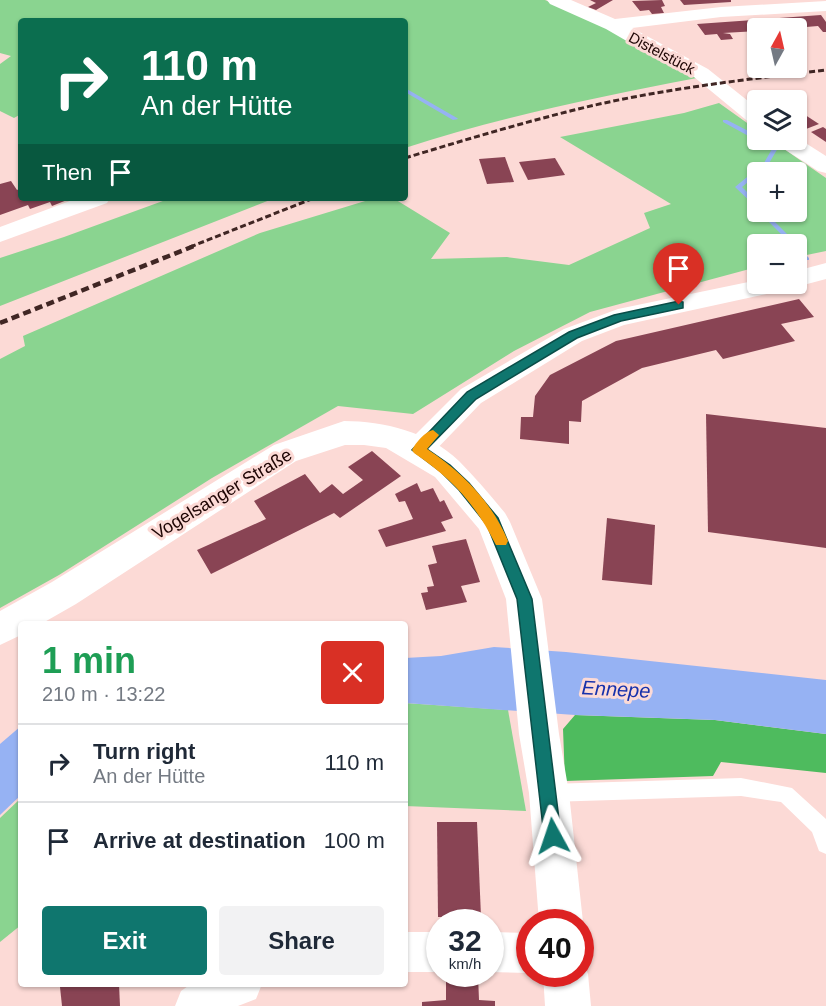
<!DOCTYPE html>
<meta charset="utf-8">
<style>
:root{--surface:#fff;--page:#f2f2f3;--text:#1f2937;--muted:#747a83;--line:#e0e1e3;--accent:#0f766e}
body{margin:0;font-family:Helvetica,sans-serif;background:var(--page);color:var(--text);height:100vh;display:flex;flex-direction:column;font-size:22px;white-space:nowrap}
*{box-sizing:border-box;margin:0}
p{font-size:20px;color:var(--muted)}
.icon{flex:none;width:33px;height:33px;fill:none;stroke:currentColor;stroke-width:2;stroke-linecap:round;stroke-linejoin:round}
.map{position:relative;flex:1;overflow:hidden}
.side{position:absolute;left:18px;top:621px;width:390px;height:366px;display:flex;flex-direction:column;background:var(--surface);border-radius:6px;box-shadow:0 2px 4px #0004}
.side>*{flex:none}
.banner{position:absolute;left:18px;top:18px;width:390px;height:183px;border-radius:6px;box-shadow:0 2px 4px #0004;background:#0b6e4f;color:#fff;overflow:hidden}
.needle{width:39px;rotate:8deg}
.tools{position:absolute;left:747px;top:18px;display:grid;gap:12px}
.tools a{display:grid;place-items:center;width:60px;height:60px;border-radius:6px;background:var(--surface);box-shadow:0 2px 4px #0004;font-size:30px}
.speed{position:absolute;left:426px;top:909px;display:flex;gap:12px;font-size:30px;font-weight:700;text-align:center}
.speed>*{display:grid;place-content:center;width:78px;height:78px;border-radius:50%;background:var(--surface);box-shadow:0 2px 4px #0004;line-height:1}
.speed small{font-size:15px;font-weight:400}
.speed .limit{border:9px solid #d22;background:#fff;color:#111}
.pin{position:absolute;display:grid;place-items:center;width:51px;height:51px;color:#fff;margin:-62px -26px;border-radius:50% 50% 50% 0;rotate:-45deg;box-shadow:0 0 6px #0007}
.pin .icon{rotate:45deg}
.me{position:absolute;width:66px;margin:-33px;rotate:355deg;stroke-linejoin:round;filter:drop-shadow(0 0 4px #0008)}
.turn{display:flex;align-items:center;gap:21px;height:126px;padding:0 24px;font-size:27px}
.turn .icon{width:78px;height:78px;stroke-width:2.5}
.turn b{display:block;font-size:42px;line-height:51px}
.then{display:flex;align-items:center;height:57px;padding:0 24px;background:#0003;gap:12px;font-size:22px}
.round{display:grid;place-items:center;flex:none;width:63px;height:63px;border-radius:6px;background:var(--page)}
.summary{display:flex;align-items:center;justify-content:space-between;height:102px;padding:0 24px}
h1{font-size:36px;font-weight:600;line-height:45px;color:#1e9e55}
.button{display:flex;gap:12px;margin-top:auto;padding:12px 24px}
.button a{flex:1;height:69px;border-radius:6px;background:var(--accent);color:#fff;font-size:24px;font-weight:600;line-height:69px;text-align:center}
.button a+a{background:var(--page);color:var(--text)}
ul{padding:0;list-style:none}
li{display:flex;align-items:center;gap:18px;height:78px;padding:0 24px;border-top:2px solid var(--line)}
li div{flex:1}
li b{display:block;font-size:22px}
li em{font-style:normal}
.map>svg:first-child{display:block}
.green{fill:#8ad490;fill-rule:evenodd}
.forest{fill:#4ebb5e}
.water{fill:#96b2f3}
.lines{fill:none;stroke-linecap:round;stroke-linejoin:round}
.stream{fill:#96b2f3;fill-rule:evenodd}
.building{fill:#894454}
.lane{fill:#fff;fill-rule:evenodd}
.street{fill:#fff;fill-rule:evenodd}
.secondary{fill:#fff;fill-rule:evenodd}
.rail-far1{stroke:#402624;stroke-width:3;stroke-dasharray:6 3;stroke-linecap:butt}
.rail{stroke:#402624;stroke-width:4.5;stroke-dasharray:8 4.5;stroke-linecap:butt}
.route{fill:#0f766e;stroke:#0a4d48;stroke-width:1.5}
.slow{fill:#f59e0b}
.labels{text-anchor:middle;dominant-baseline:central;stroke-width:6;stroke-linejoin:round;paint-order:stroke}
.far-street-label{font-size:15px;fill:#1d0403;stroke:#fcdad6}
.street-label{font-size:18px;fill:#1d0403;stroke:#fcdad6}
.water-label{font-size:20px;font-style:italic;fill:#1731ab;stroke:#fcdad6}
</style>
<div class="map">
<svg width="826" height="1006" viewBox="0 0 826 1006">
<rect width="100%" height="100%" fill="#fcdad6"/>
<!-- green -->
<g class="green">
<path d="M0 0H545L607 28 697 78C598 97 501 117 405 148V21H21V114L14 118 0 111V64L11 56 0 53Z"/>
<path d="M719 103 757 130 758 140H771L826 178V251L797 257 796 244H758L757 267 590 312 514 351 413 414 338 406 212 478 59 575 0 608V359L25 346 23 336 260 233 375 198H393L450 233 431 259 507 257 569 265 650 228 644 213 671 204 560 137 684 113ZM758 172H796V212H758Z"/>
<path d="M171 198H275L0 306V258L64 237Z"/>
<path d="M405 703 508 710 526 811 405 806Z"/>
<path d="M21 798V925L0 942V818Z"/>
</g>
<!-- forest -->
<path class="forest" d="M575 715 715 720 826 734V773L721 762 713 776 565 781 563 729Z"/>
<!-- water -->
<g class="water">
<path d="M494 647 566 652 826 680V734L715 720 575 715 405 703V658L441 656Z"/>
<path d="M21 726V795L0 815V744Z"/>
</g>
<g class="lines">
<!-- stream -->
<g class="stream">
<path d="M405 88 457 118 458 119 453 120 405 92Z"/>
<path d="M723 120H727L758 136V140H763L778 148 768 165 759 172H758V174L742 187 758 203V209L735 187 764 163 772 149 723 122Z"/>
<path d="M759 212H765L797 244 796 245 791 244Z"/>
<path d="M796 246 809 258V260H805L796 252Z"/>
</g>
</g>
<!-- building -->
<g class="building">
<path d="M590 0H613L596 10 588 7 596 3Z"/>
<path d="M662 0 665 6 661 7 664 13 652 14 649 10 640 11 632 1Z"/>
<path d="M680 0H731V2L684 5Z"/>
<path d="M821 15 826 22V32H823L818 26 794 28 757 27 758 31 723 33 730 34 733 39 721 40 717 34 705 35 697 24Z"/>
<path d="M796 109 819 124 806 129 796 123Z"/>
<path d="M823 127 826 129V142L811 132Z"/>
<path d="M505 157 514 182 487 184 479 159Z"/>
<path d="M555 158 565 175 528 180 519 162Z"/>
<path d="M11 181 17 190 21 188V198H72L52 206 50 202 30 209 28 205 0 215V184Z"/>
<path d="M799 299 814 317 781 324 795 341 723 359 716 350 642 368 582 401 581 422 569 421V444L520 439 521 417H533L535 396 550 375 616 341Z"/>
<path d="M706 414 826 428V548L708 532Z"/>
<path d="M372 451 401 476 340 518 334 513 211 574 197 550 266 519 254 501 305 474 320 493 332 484 343 494 363 480 348 467Z"/>
<path d="M417 483 421 492 433 488 440 502 444 500 453 518 441 522 446 531 386 547 378 530 413 519 405 501 399 502 395 494Z"/>
<path d="M607 518 655 525 652 585 602 580Z"/>
<path d="M466 539 480 582 461 586 467 602 426 610 421 593 428 592 427 587 434 586 428 565 437 563 432 546Z"/>
<path d="M437 822H477L481 917H438Z"/>
<path d="M446 975H478L479 1000 495 1001V1006H422V1002L446 1000Z"/>
<path d="M70 984H119L120 1006H62L60 987Z"/>
</g>
<g class="lines">
<!-- lane -->
<path class="lane" d="M741 778 792 788 826 819V854L819 851 812 832 781 802 741 796 549 802 542 799 540 793 542 787 549 784Z"/>
<!-- street -->
<g class="street">
<path d="M547 0H571L615 19 721 7 826 1V11L721 17 632 28 708 69 758 109V126L751 124 694 77 668 65 606 29 550 4Z"/>
<path d="M796 137 826 156V173L818 171 778 145 775 140H796Z"/>
<path d="M78 198H110L107 203 0 242V227Z"/>
<path d="M826 263V279L796 287 788 285 785 290 776 292 624 325 582 341 481 403 428 458 418 461 408 458 404 450 408 442 461 389 564 329 618 309 758 280V284H796V271Z"/>
<rect x="405" y="932" width="35" height="40"/>
<path d="M490 932 530 933V973L490 972Z"/>
<path d="M191 984H262L256 999 238 1006H175L181 991Z"/>
</g>
<!-- secondary -->
<g class="secondary">
<path d="M344 421C384 421 429 432 459 461 475 477 490 495 505 513L510 522 542 599 559 734 569 793 583 922 580 928V922H539L529 793 519 734 506 599 479 529 435 477 386 448 364 445H345L296 461 76 604 41 624H21V635L0 645V611L52 582 274 445Z"/>
<path d="M581 958 588 974 591 1006H545L543 974H580Z"/>
</g>
<!-- rail-far1 -->
<g class="rail-far1">
<path d="M405 158C468 139 531 120 595 105 671 88 749 79 826 70"/>
<path d="M190 247 314 198"/>
</g>
<!-- rail -->
<path class="rail" d="M0 323 194 246"/>
</g>
<!-- route -->
<path class="route" d="M679 301 683 302V308L621 321 577 338 476 399 427 449 450 465 469 483 498 518 532 599 561 836 559 842 553 845 547 842 544 836 517 599 487 525 459 490 441 472 412 450 467 392 569 332 614 315Z"/>
<!-- slow -->
<path class="slow" d="M433 430 439 435 427 449C462 472 492 502 508 541L506 545H496C474 502 453 480 414 453L412 450C416 442 425 432 433 430Z"/>
<g class="labels">
<!-- far-street labels -->
<g class="far-street-label">
<text transform="translate(662 53) rotate(28)">Distelstück</text>
</g>
<!-- street labels -->
<g class="street-label">
<text transform="translate(222 494) rotate(-31)">Vogelsanger Straße</text>
</g>
<!-- water labels -->
<g class="water-label">
<text transform="translate(616 689) rotate(3)">Ennepe</text>
</g>
</g>
</svg>
<div class="tools">
<a><svg class="needle" viewBox="-14 -14 28 28"><path d="M0-13l5 13h-10z" fill="#e53935"/><path d="M0 13l5-13h-10z" fill="#747a83"/></svg></a>
<a><svg class="icon" aria-label="layers" viewBox="0 0 24 24"><path d="M12 4l9 5-9 5-9-5zM3 14l9 5 9-5"/></svg></a>
<a>+</a>
<a>−</a>
</div>
<div class="speed"><div>32<small>km/h</small></div><div class="limit">40</div></div>
<div class="pin" style="left:679px;top:305px;background:#d93025"><svg class="icon" aria-label="arrive" viewBox="0 0 24 24"><path d="M6 21V4h12l-3 4 3 4H6"/></svg></div>
<svg class="me" style="left:553px;top:836px" viewBox="-20 -20 40 40"><path d="M0-17L14 15 0 8-14 15z" fill="#0f766e" stroke="#fff" stroke-width="4"/></svg>
<div class="banner">
<div class="turn"><svg class="icon" aria-label="right" viewBox="0 0 24 24"><path d="M7 20v-9h11M14 6l5 5-5 5"/></svg><div><b>110 m</b>An der Hütte</div></div>
<div class="then">Then<svg class="icon" aria-label="arrive" viewBox="0 0 24 24"><path d="M6 21V4h12l-3 4 3 4H6"/></svg></div>
</div>
<section class="side">
<div class="summary"><div><h1>1 min</h1><p>210 m · 13:22</p></div><a class="round" style="background:#d93025;color:#fff"><svg class="icon" aria-label="close" viewBox="0 0 24 24"><path d="M6 6l12 12M18 6L6 18"/></svg></a></div>
<ul>
<li><svg class="icon" aria-label="right" viewBox="0 0 24 24"><path d="M7 20v-9h11M14 6l5 5-5 5"/></svg><div><b>Turn right</b><p>An der Hütte</p></div><em>110 m</em></li>
<li><svg class="icon" aria-label="arrive" viewBox="0 0 24 24"><path d="M6 21V4h12l-3 4 3 4H6"/></svg><div><b>Arrive at destination</b></div><em>100 m</em></li>
</ul>
<div class="button"><a>Exit</a><a>Share</a></div>
</section>
</div>
